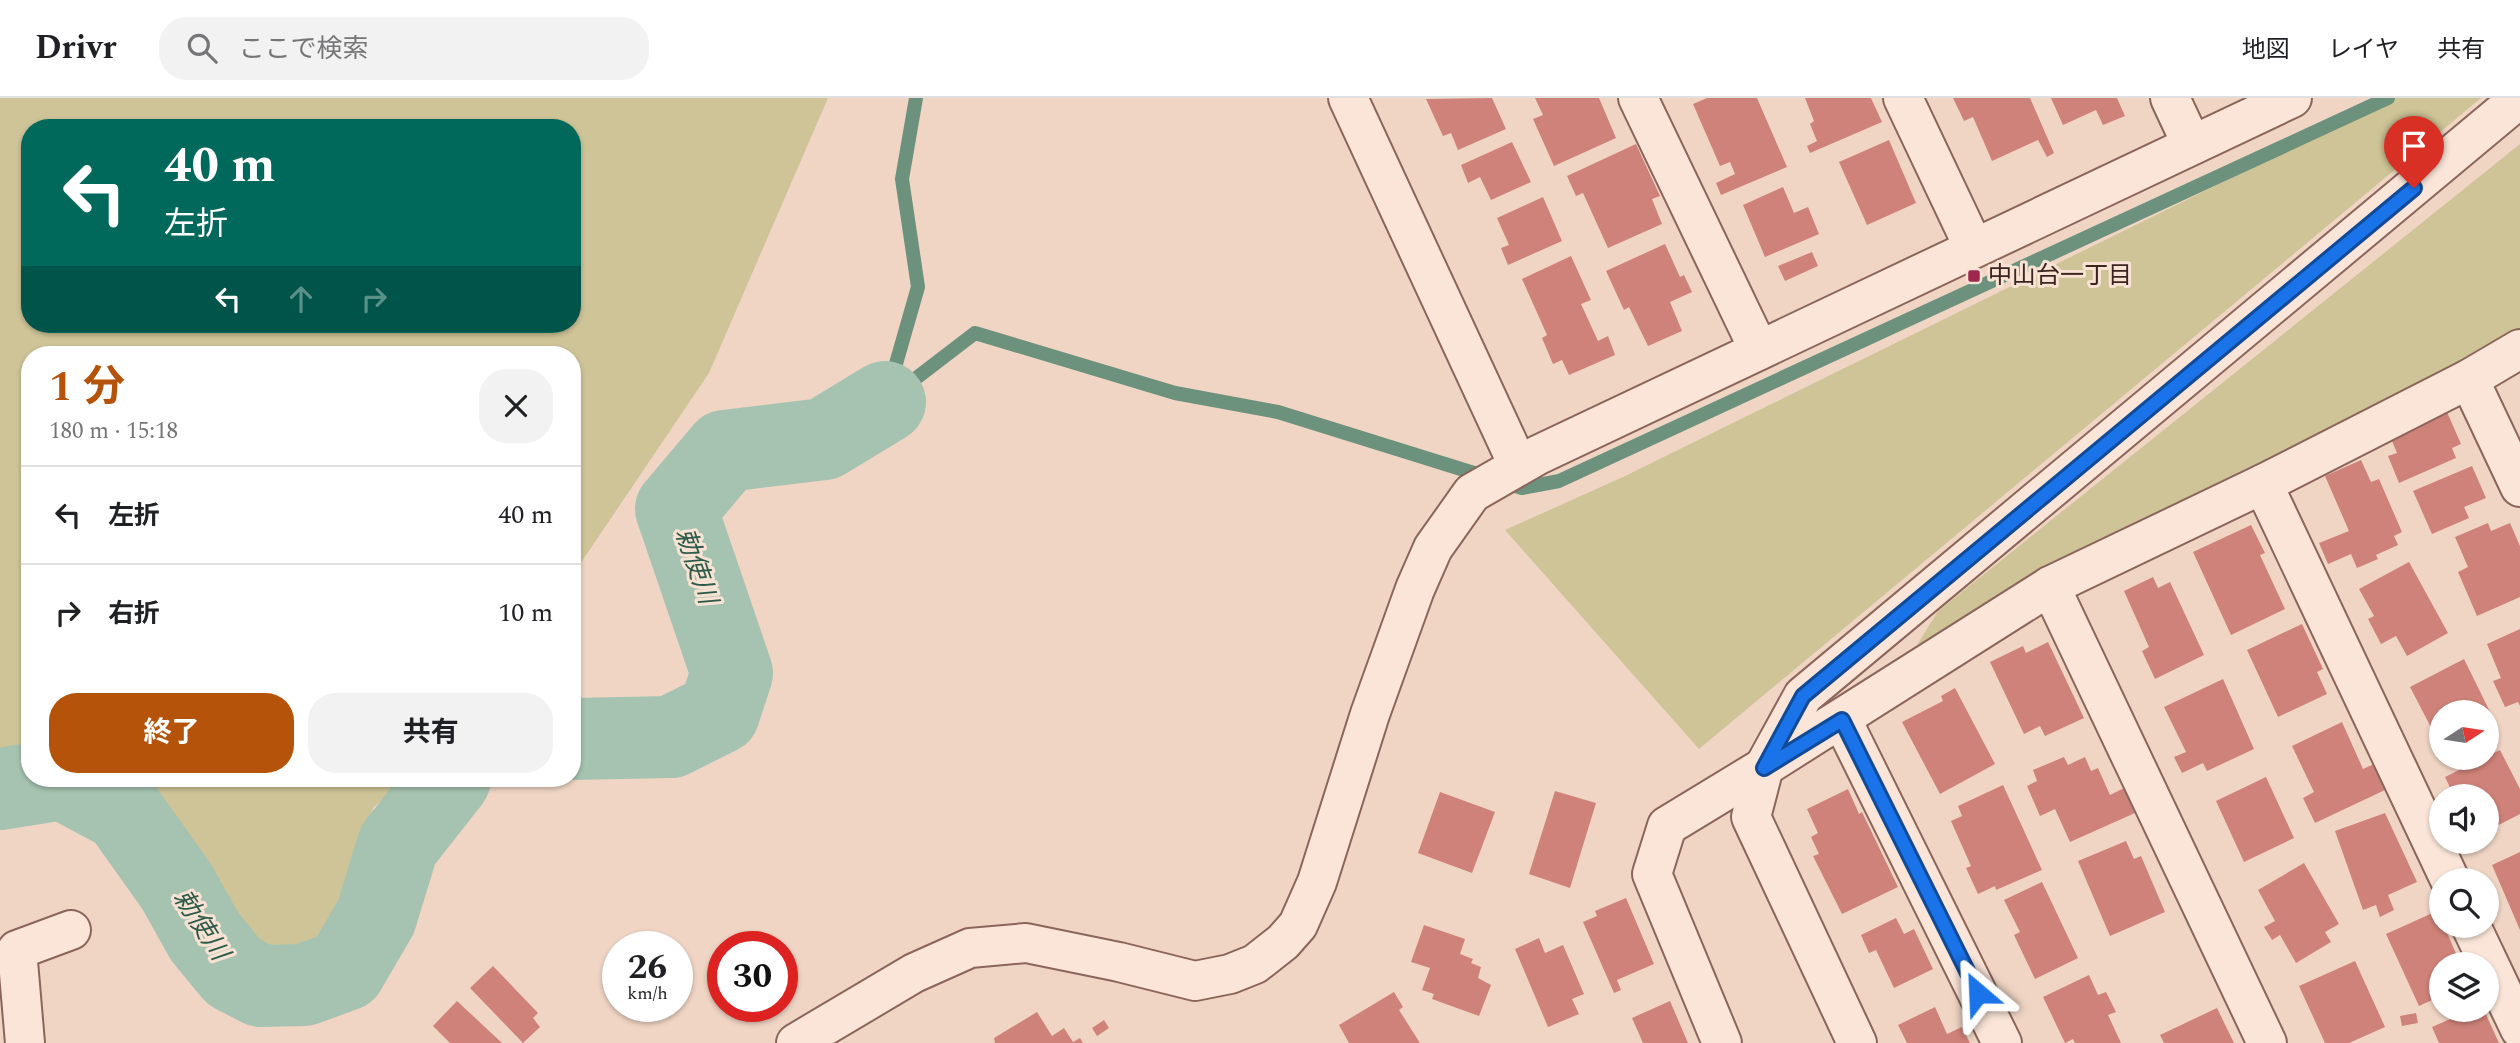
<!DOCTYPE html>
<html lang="ja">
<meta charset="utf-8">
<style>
:root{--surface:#fff;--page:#f2f2f2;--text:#202124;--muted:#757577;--line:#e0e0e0;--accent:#b45309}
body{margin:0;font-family:Spectral,"Noto Sans JP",serif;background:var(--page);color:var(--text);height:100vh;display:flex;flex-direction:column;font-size:26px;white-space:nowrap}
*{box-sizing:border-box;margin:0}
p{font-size:23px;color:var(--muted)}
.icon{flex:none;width:38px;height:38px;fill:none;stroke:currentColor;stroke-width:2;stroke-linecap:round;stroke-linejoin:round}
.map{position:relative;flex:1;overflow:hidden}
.drawer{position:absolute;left:21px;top:248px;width:560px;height:441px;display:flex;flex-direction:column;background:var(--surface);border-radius:28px;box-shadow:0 2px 5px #0004}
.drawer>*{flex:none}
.guide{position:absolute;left:21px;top:21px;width:560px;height:214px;border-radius:28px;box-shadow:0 2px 5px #0004;background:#00695c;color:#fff;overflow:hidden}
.needle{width:46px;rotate:78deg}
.fabs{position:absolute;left:2429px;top:602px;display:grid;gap:14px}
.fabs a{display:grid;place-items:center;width:70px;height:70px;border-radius:50%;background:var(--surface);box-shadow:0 2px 5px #0004;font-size:35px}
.speed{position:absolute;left:602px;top:833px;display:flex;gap:14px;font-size:35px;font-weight:700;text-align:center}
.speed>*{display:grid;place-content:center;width:91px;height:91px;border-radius:50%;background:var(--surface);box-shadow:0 2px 5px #0004;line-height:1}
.speed small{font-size:18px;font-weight:400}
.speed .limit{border:10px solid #d22;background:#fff;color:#111}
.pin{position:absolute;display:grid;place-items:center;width:60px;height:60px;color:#fff;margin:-72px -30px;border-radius:50% 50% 50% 0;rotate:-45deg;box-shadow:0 0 7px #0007}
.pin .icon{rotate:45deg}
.me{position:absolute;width:77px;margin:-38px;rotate:334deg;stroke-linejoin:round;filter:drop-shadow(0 0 5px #0008)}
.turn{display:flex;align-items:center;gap:24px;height:147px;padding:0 28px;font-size:32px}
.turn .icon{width:91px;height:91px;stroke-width:2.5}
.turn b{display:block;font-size:49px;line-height:60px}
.lanes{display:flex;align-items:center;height:66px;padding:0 28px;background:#0003;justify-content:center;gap:35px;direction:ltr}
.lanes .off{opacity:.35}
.round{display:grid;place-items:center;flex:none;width:74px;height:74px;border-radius:28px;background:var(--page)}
.head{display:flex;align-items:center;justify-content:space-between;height:119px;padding:0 28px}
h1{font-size:42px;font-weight:700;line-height:52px;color:var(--accent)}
.primary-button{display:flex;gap:14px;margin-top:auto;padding:14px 28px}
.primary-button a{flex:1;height:80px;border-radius:28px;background:var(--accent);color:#fff;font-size:28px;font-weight:700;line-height:80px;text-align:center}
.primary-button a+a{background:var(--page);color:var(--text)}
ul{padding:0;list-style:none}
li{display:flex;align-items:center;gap:21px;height:98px;padding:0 28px;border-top:2px solid var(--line)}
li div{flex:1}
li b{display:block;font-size:26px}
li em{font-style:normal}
header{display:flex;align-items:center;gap:42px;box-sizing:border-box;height:98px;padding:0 35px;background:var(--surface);border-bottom:2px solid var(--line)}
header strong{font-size:33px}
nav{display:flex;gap:38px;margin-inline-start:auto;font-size:24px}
.search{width:490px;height:63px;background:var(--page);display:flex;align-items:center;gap:18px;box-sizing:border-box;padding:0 24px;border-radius:28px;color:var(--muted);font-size:26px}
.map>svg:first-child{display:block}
.green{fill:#cfc497;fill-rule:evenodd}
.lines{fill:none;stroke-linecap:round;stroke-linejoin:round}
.stream{stroke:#6c927d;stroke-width:14}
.river{stroke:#a6c3b1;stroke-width:82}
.building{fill:#cf8279}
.minor-casing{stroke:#8b655a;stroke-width:42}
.tertiary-casing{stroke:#8b655a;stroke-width:42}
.minor{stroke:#fae5d8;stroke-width:38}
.tertiary{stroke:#fae5d8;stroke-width:38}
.route-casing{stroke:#114b97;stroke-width:18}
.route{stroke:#1a73e8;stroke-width:12}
.poi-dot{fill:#9d274d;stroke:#f7e2d4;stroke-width:2.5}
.labels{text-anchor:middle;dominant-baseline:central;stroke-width:6;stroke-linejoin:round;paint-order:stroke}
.poi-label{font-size:24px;fill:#3b231e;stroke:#f7e2d4;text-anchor:start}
.water-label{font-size:26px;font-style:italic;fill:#2d5b4a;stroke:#f7e2d4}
</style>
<header>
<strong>Drivr</strong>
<div class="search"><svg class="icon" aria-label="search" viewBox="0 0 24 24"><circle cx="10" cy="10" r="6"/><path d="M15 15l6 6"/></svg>ここで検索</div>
<nav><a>地図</a><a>レイヤ</a><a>共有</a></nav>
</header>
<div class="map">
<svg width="2520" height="945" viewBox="0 0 2520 945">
<rect width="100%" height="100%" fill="#f0d5c4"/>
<!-- green -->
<g class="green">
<path d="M0 0H828L709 275 572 478V257H30V651L0 654ZM30 30H572V226H30Z"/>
<path d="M2394 0H2481L1699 651 1505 432 1623 379Z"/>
<path d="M2520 46V232L1917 547 1938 513Z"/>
<path d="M127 681H404L373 710 342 822 314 858 261 857Z"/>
</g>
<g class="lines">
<!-- stream -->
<g class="stream">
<path d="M885 304 975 235 1175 295 1278 314 1522 390 1559 383 2388 0"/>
<path d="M885 304 918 189 902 81 916 0"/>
</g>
<!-- river -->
<g class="river">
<path d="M572 641 671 639 719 615 732 575 676 411 725 353 824 341 885 304"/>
<path d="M0 691 63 681 123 713 177 789 205 839 234 874 261 888 304 887 345 872 376 819 398 747 450 681"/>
</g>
</g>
<!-- building -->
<g class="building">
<path d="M1492 0 1506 31 1458 52 1451 35 1443 38 1426 1Z"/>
<path d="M1535 0H1599L1616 40 1554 68 1533 21 1543 17Z"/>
<path d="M1707 0H1757L1787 69 1721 97 1716 85 1735 76 1730 64 1720 68 1693 6Z"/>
<path d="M1805 0H1871L1882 24 1810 55 1807 48 1817 43 1810 26 1814 23Z"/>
<path d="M1953 0H2030L2054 55 2047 59 2038 42 1992 63 1973 19 1964 23Z"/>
<path d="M2051 0H2117L2125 18 2103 27 2096 12 2063 27Z"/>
<path d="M1889 42 1916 105 1867 127 1839 64Z"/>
<path d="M1512 44 1531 84 1491 102 1480 79 1468 85 1461 67Z"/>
<path d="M1636 46 1660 98 1652 101 1662 126 1608 150 1583 95 1576 98 1567 78Z"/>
<path d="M1783 89 1794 115 1808 109 1819 136 1765 159 1743 107Z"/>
<path d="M1543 99 1562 143 1508 167 1501 150 1509 147 1497 120Z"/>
<path d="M1665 146 1680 179 1684 177 1692 194 1670 204 1682 233 1648 248 1629 209 1624 212 1606 173Z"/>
<path d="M1812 154 1818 168 1785 183 1778 168Z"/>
<path d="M1571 158 1591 202 1581 206 1598 243 1608 238 1615 257 1569 277 1562 262 1553 266 1542 240 1547 237 1522 181Z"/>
<path d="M2447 314 2461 346 2452 350 2456 360 2399 385 2388 358 2397 355 2390 338Z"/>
<path d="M2361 362 2371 384 2379 381 2402 434 2394 438 2398 447 2376 457 2378 461 2357 470 2351 456 2328 466 2319 445 2349 433 2325 378Z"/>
<path d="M2472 368 2486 400 2464 409 2469 420 2432 436 2413 393Z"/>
<path d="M2488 425 2491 433 2510 425 2520 448V499L2477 518 2458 474 2468 469 2455 439Z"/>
<path d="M2251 427 2265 455 2260 457 2285 511 2231 537 2193 454Z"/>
<path d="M2409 464 2448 535 2407 558 2396 538 2381 546 2368 521 2374 518 2359 491Z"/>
<path d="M2153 479 2158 490 2170 484 2204 557 2155 581 2142 553 2149 549 2124 493Z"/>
<path d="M2302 526 2323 571 2317 574 2327 596 2278 619 2247 552Z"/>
<path d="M2520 531V608L2518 604 2505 609 2493 583 2501 580 2487 546Z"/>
<path d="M2048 544 2084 620 2045 638 2040 628 2024 636 1990 564 2023 548 2026 555Z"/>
<path d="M2464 561 2496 626 2487 631V614H2441V634L2435 637 2410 589Z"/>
<path d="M2223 581 2254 651 2207 673 2203 665 2182 675 2174 659 2186 654 2164 609Z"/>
<path d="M1955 590 1995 666 1940 696 1902 624 1943 603 1941 598Z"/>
<path d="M2342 624 2363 671 2374 666 2385 692 2315 725 2303 700 2314 694 2292 648Z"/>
<path d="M2500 652 2520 691V716L2487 733V698H2454L2445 679Z"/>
<path d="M2064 659 2068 667 2085 659 2091 673 2098 670 2110 697 2124 690 2135 715 2070 744 2055 711 2040 718 2027 688 2037 683 2033 672Z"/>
<path d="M2266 679 2294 740 2244 764 2216 703Z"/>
<path d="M2003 687 2042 772 1996 792 1995 788 1978 796 1966 770 1971 768 1951 723 1962 718 1958 708Z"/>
<path d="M1848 691 1859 716 1862 714 1898 789 1842 816 1813 758 1819 756 1811 739 1818 735 1807 711Z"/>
<path d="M1555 693 1596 705 1570 790 1529 776Z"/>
<path d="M1440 694 1495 714 1472 775 1418 755Z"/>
<path d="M2385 715 2417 784 2388 797 2394 812 2380 819 2376 807 2363 812 2335 733Z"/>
<path d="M2126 743 2134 761 2141 758 2165 814 2110 838 2078 763Z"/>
<path d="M2520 754V832L2492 767Z"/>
<path d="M2304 765 2339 826 2325 834 2331 844 2296 865 2280 837 2272 842 2264 829 2275 823 2258 792Z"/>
<path d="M2042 784 2078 860 2035 881 2014 837 2020 834 2004 802Z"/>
<path d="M1626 800 1654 866 1617 882 1621 892 1614 895 1583 824 1597 818 1595 813Z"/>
<path d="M2437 813 2441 828H2444L2458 860 2452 863 2453 866H2441V898L2419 908 2386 836Z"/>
<path d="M1896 820 1904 836 1914 831 1933 871 1894 890 1876 852 1869 855 1861 837Z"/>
<path d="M1424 827 1465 841 1460 856 1473 861 1471 865 1481 869 1478 880 1491 887 1479 918 1432 901 1434 896 1422 892 1430 870 1411 864Z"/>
<path d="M1539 840 1545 855 1563 847 1584 896 1572 901 1579 916 1548 929 1515 851Z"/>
<path d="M2355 863 2385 929 2349 945H2325L2299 888Z"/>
<path d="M493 868 538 915 533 920 540 929 523 945 470 890Z"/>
<path d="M2089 877 2098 897 2106 894 2116 914 2108 917 2121 945H2075L2073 941 2065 945 2043 899Z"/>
<path d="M1394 894 1403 909 1399 912 1420 945H1349L1339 927Z"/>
<path d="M457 903 502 945H450L433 928Z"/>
<path d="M1670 903 1688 945H1643L1632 920Z"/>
<path d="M1935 909 1947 936 1962 929 1970 945H1907L1898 927Z"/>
<path d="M2217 910 2234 945H2164L2160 937Z"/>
<path d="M2471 912H2484L2499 945H2439L2432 929Z"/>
<path d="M1037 914 1052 938 1064 930 1073 944 1080 940 1083 945H995L994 940Z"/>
<path d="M2416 915 2418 925 2402 928 2400 918Z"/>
<path d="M1104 922 1109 930 1097 938 1092 930Z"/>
</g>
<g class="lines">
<!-- minor casing -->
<g class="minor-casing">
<g id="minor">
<path d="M1348 0 1518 367"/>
<path d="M1638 0 1759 252"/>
<path d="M1903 0 1974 150"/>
<path d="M2170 0 2192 47"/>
<path d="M2469 281 2520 389"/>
<path d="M2263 386 2450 782"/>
<path d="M2050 488 2267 945"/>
<path d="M1842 622 2002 945"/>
<path d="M2471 828 2520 931"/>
<path d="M25 945 17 852 71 832"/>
<path d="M1722 945 1652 776 1667 728 1764 669 1803 598 2520 0"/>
<path d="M1857 945 1751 719 1764 669 2050 488 2263 386 2469 281 2520 251"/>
</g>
</g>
<!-- tertiary casing -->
<g class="tertiary-casing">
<path id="tertiary" d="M796 945 914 875 970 850 1026 845 1119 864 1195 883 1230 876 1255 866 1283 844 1298 827 1317 784 1370 616 1415 491 1433 450 1472 395 1538 357 2292 0"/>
</g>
<!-- minor -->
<use href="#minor" class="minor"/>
<!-- tertiary -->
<use href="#tertiary" class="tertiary"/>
</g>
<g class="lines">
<!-- route casing -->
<g class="route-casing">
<path id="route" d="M1978 895 1842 622 1764 670 1803 598 2414 90"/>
</g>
<!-- route -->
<use href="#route" class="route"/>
</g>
<!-- markers -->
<rect class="poi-dot" x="1967" y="171" width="14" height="14" rx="3.5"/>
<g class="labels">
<!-- poi labels -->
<g class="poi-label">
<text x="1988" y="178">中山台一丁目</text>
</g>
<!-- water labels -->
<g class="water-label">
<text transform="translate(696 468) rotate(71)">勅使川</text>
<text transform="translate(201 827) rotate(57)">勅使川</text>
</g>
</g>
</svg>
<div class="fabs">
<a><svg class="needle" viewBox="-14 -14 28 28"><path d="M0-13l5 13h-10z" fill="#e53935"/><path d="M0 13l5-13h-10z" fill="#757577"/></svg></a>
<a><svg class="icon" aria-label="sound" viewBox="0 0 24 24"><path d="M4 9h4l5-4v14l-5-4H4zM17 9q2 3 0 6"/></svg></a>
<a><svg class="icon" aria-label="search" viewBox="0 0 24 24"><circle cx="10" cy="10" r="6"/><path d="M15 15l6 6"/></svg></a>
<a><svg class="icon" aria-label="layers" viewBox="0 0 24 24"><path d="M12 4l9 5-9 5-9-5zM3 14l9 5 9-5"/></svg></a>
</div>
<div class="speed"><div>26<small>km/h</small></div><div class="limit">30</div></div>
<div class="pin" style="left:2414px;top:90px;background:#d93025"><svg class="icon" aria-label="arrive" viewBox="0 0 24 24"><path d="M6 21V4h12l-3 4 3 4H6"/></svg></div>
<svg class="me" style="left:1978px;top:895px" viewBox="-20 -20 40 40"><path d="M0-17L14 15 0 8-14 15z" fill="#1a73e8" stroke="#fff" stroke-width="4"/></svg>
<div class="guide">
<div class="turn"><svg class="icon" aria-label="left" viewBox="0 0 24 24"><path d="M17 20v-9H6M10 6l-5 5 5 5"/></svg><div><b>40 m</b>左折</div></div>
<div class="lanes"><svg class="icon" aria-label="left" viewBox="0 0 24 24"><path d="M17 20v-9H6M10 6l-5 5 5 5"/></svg><svg class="icon off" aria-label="ahead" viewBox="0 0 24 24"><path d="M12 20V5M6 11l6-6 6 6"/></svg><svg class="icon off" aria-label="right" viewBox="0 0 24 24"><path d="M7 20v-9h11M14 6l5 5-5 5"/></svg></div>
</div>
<section class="drawer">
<div class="head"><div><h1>1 分</h1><p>180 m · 15:18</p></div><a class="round"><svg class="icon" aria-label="close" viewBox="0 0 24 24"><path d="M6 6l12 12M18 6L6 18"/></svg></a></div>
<ul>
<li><svg class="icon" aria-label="left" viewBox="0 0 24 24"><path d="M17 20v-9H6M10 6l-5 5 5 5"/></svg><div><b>左折</b></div><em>40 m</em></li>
<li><svg class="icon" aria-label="right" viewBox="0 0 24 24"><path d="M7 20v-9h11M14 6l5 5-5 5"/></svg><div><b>右折</b></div><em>10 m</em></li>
</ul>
<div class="primary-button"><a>終了</a><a>共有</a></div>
</section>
</div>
